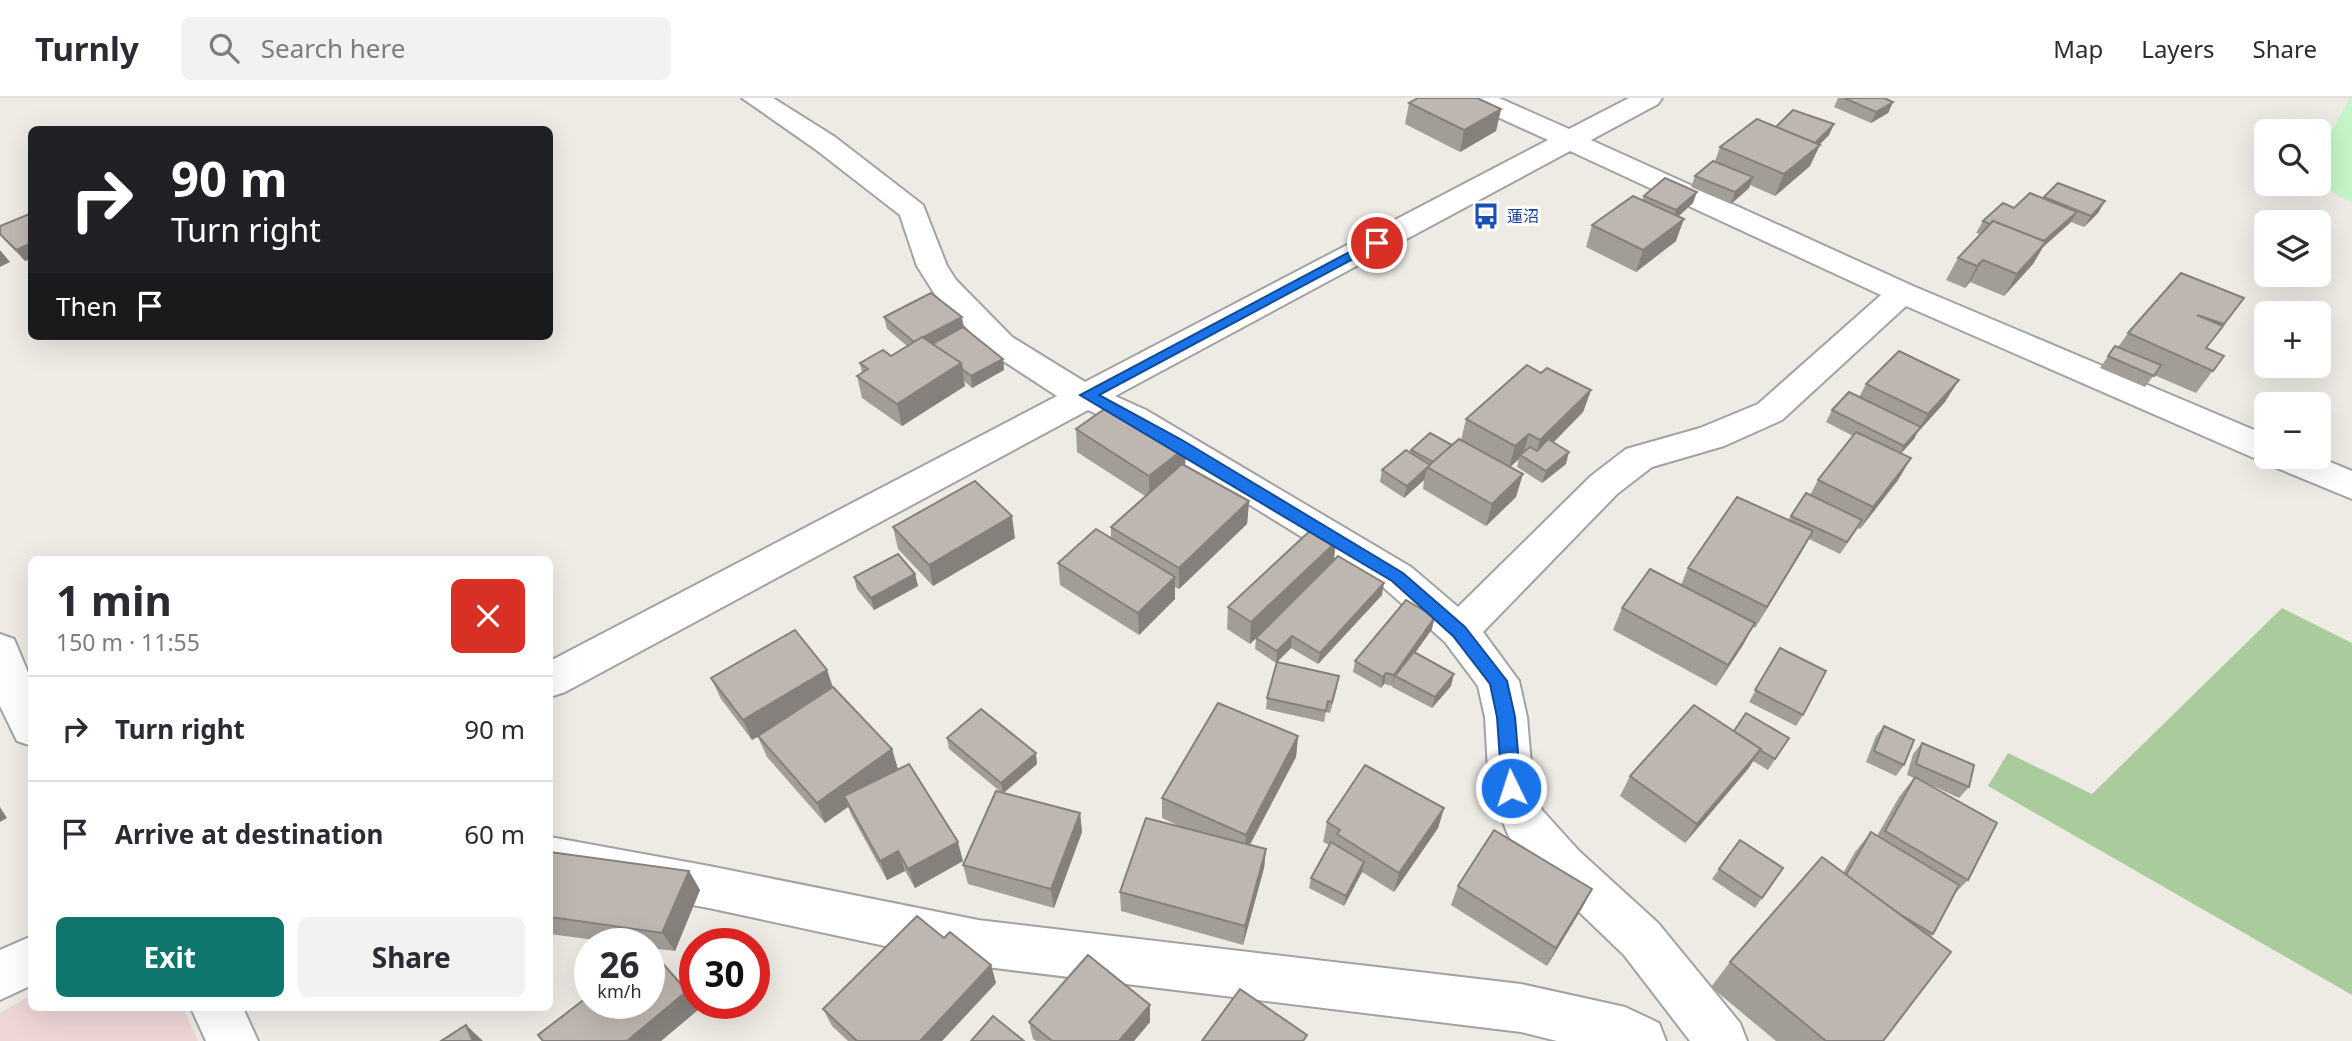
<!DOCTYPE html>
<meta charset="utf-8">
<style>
:root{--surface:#fff;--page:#f2f2f3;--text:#2b2b33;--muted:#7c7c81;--line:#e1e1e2;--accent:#0f766e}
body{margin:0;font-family:"Noto Sans","Noto Sans JP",sans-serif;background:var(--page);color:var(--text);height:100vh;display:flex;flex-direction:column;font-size:26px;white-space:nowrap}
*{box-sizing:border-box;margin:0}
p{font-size:23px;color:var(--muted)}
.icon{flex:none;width:38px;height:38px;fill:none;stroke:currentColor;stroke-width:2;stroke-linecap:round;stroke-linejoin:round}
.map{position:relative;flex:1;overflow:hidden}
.side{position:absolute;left:28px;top:458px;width:525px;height:455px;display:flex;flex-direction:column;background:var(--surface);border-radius:10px;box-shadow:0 7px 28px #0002}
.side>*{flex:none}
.guide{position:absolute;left:28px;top:28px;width:525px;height:214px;border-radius:10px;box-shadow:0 7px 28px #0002;background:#202124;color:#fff;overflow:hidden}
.controls{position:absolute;left:2254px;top:21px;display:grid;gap:14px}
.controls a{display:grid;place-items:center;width:77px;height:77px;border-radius:10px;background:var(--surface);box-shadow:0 7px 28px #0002;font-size:35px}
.speed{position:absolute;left:574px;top:830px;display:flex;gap:14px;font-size:35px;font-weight:700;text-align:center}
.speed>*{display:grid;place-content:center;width:91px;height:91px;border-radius:50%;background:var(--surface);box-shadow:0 7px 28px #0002;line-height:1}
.speed small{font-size:18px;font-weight:400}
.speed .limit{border:10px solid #d22;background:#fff;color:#111}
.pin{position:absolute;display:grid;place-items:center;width:60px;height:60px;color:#fff;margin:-30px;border:4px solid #fff;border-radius:50%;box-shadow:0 2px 7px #0007}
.me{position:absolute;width:77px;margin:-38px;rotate:356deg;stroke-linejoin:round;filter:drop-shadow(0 0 5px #0008)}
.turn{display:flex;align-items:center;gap:24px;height:147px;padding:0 28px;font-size:32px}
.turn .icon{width:91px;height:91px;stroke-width:2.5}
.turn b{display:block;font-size:49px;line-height:60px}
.then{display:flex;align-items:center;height:66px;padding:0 28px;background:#0003;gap:14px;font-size:26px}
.round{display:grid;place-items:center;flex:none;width:74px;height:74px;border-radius:10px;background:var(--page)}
.summary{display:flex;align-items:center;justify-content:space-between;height:119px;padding:0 28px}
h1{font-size:42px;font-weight:700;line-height:52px}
.cta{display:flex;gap:14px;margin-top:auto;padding:14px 28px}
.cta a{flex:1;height:80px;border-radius:10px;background:var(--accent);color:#fff;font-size:28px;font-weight:700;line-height:80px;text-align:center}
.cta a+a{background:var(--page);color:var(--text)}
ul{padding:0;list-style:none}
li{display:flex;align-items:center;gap:21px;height:105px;padding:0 28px;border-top:2px solid var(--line)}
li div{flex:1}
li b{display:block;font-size:26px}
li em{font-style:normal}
header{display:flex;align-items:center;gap:42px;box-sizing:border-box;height:98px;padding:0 35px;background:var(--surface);border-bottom:2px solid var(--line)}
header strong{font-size:33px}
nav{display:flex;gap:38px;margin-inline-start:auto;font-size:24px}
.search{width:490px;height:63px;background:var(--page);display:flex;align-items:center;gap:18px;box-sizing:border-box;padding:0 24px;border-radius:10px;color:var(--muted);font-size:26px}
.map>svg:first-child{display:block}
.commercial{fill:#eed6d5}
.forest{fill:#aacb9c}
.park{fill:#c5f5c8}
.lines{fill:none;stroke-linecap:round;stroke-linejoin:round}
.minor-casing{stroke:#a2a2a2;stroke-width:4}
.minor{fill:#fff;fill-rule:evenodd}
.wall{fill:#a39d98}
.shaded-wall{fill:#85807c}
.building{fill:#beb7b1;stroke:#85807c;stroke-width:2}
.route{fill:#1a73e8;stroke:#114b97;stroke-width:2}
.labels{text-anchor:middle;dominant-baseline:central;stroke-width:6;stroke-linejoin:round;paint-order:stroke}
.far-transit-label{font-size:16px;fill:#164399;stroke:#fff;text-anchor:start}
</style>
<header>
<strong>Turnly</strong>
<div class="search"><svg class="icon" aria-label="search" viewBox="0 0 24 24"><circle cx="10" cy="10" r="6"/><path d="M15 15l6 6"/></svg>Search here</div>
<nav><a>Map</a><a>Layers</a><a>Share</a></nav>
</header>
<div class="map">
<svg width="2352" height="943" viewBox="0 0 2352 943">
<rect width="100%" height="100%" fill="#eeebe5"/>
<!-- commercial -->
<path class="commercial" d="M31 897 32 910H183L198 943H0V915Z"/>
<!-- forest -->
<path class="forest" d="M2282 510 2352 545V897L1988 688 2008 655 2092 696Z"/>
<!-- park -->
<path class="park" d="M2350 0H2352V105C2293 77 2328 42 2350 0Z"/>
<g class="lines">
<!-- minor casing -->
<g class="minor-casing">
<g id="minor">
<path d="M742 0H773L835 39 923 107 947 168 956 182 1012 239 1085 284 1548 42 1469 6 1465 0H1499L1569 31 1629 0H1662L1658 6 1591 42 1913 188 2266 337V359H2318L2352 373V401L2272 368 2269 362 2254 360 1906 208 1782 322 1724 348 1652 369 1617 396 1483 534 1519 583 1527 619 1533 690 1542 712 1579 753 1658 825 1740 925 1747 943H1690L1624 857 1547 783 1509 739 1489 690 1485 619 1478 588 1445 544 1383 489 1122 328 1088 312 565 594 550 599V563L1057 298 988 253 934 195 917 168 900 117 815 51ZM1570 53 1881 197 1758 306 1700 330 1626 351 1591 378 1458 509 1411 469 1146 312 1115 298Z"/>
<path d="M0 536 14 541 32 584V648L17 643 0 608Z"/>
<path d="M550 739 709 768 978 822 1521 886 1625 909 1659 925 1666 943H1557L1521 934 978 868 709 810 550 781Z"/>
<path d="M32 838V887L0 902V852Z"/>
<path d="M191 910H243L258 943H206Z"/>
</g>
</g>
<!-- minor -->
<use href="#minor" class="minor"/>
</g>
<!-- wall -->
<g class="wall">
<path d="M1838 0H1884L1893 4 1888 15 1871 25 1834 9Z"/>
<path d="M1409 5 1501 11 1496 33 1460 54 1405 26Z"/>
<path d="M1834 26 1829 37 1819 47 1810 68 1775 98 1750 87 1749 90 1731 106 1691 89 1695 78 1715 63 1720 49 1776 29Z"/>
<path d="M2058 85 2105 103 2098 115 2084 129 2071 124 2043 149 2033 166 2004 198 1970 184 1965 190 1946 182 1958 160 1980 136 1976 135 1983 123 2014 110 2043 100Z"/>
<path d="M1644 98 1693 105 1678 119 1676 143 1636 174 1586 149 1592 127 1642 102Z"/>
<path d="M0 128 25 163 0 137Z"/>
<path d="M2244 200 2206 250 2224 258 2196 295 2154 277 2145 289 2100 270 2115 248 2118 249 2128 235Z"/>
<path d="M884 219 964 230 1003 261 1004 272 972 290 964 283 965 288 902 328 862 300 857 278 862 275 860 265 891 258 907 248 887 231Z"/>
<path d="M1541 275 1591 292 1583 314 1553 345 1566 366 1542 385 1517 369 1519 361 1510 369 1516 399 1486 428 1423 391 1424 382 1404 400 1380 384 1382 372 1410 355 1411 352 1452 347 1461 342 1466 321Z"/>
<path d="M1866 286 1945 304 1917 335 1914 341 1901 355 1911 360 1898 382 1860 431 1858 430 1840 456 1809 441 1755 530 1753 529 1743 547 1716 588 1613 532 1622 510 1681 487 1688 470 1788 422 1791 418 1810 397 1818 382 1853 338 1826 324 1832 312 1859 299Z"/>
<path d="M1076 331 1185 368 1249 403 1247 426 1179 491 1175 489V501L1139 537 1060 487 1058 465 1111 441V429L1145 398 1077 354Z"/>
<path d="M893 429 1015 440 933 488 898 451Z"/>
<path d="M1336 444 1334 462 1382 497 1318 566 1291 550 1277 564 1339 578 1330 615 1326 614 1324 624 1266 611 1267 600 1276 565 1255 551 1256 540 1250 546 1227 531 1228 509Z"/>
<path d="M915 476 918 488 874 512 857 491 854 479Z"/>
<path d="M1432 531 1415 555 1451 588 1432 610 1392 589 1393 586 1392 588 1384 586 1381 590 1353 574 1355 563Z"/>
<path d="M1780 550 1803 617 1796 628 1749 604Z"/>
<path d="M827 572 833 590 892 651 898 671 963 763 915 790 905 773 887 782 852 718 848 709 825 725 767 659 758 639 752 642 721 601 711 580Z"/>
<path d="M1884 628 1904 667 1896 678 1866 664 1876 638Z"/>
<path d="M1734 633 1789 640 1768 672 1753 663 1748 671 1685 745 1620 698 1630 678Z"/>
<path d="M1298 638 1296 659 1250 747 1266 751 1264 770 1243 847 1121 813 1120 794 1181 729 1162 720V700Z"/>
<path d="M947 640 1037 666 1004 695 1080 715 1082 734 1054 810 968 786 963 767 1002 695 949 651Z"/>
<path d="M1922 645 1969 689 1959 700 1927 685 1968 782 1954 796 1933 836 1930 839 1883 943H1776L1711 889 1730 864 1843 775 1855 754 1871 734 1877 738 1899 699 1914 680 1907 677 1913 656Z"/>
<path d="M1444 710 1438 730 1394 794 1362 774 1344 808 1309 790 1311 780 1329 747 1323 744 1327 724Z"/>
<path d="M1740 742 1762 800 1755 810 1712 781Z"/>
<path d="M550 754 689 773 700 792 675 853 649 850 699 911 661 943H543L649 905V845H617L550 836Z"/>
<path d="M1458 788 1592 791 1582 810 1547 868 1451 807Z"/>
<path d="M944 840 991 867 996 885 942 943H848L832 928 823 911Z"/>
<path d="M1150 907V924L1134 943H1036L1033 941 1029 924Z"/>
</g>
<!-- shaded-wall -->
<g class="shaded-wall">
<path d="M1893 4 1888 15 1871 25 1876 14Z"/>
<path d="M1501 11 1496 33 1460 54 1464 32Z"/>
<path d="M1834 26 1829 37 1818 48 1820 47 1810 68 1775 98 1784 76Z"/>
<path d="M1753 79 1749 90 1731 106 1735 94Z"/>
<path d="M1697 94 1693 105 1672 124 1676 112Z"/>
<path d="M2105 103 2098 115 2084 129 2091 118Z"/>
<path d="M2077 114 2070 125 2043 149 2033 166 2004 198 2017 176 2039 147Z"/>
<path d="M1684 121 1676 143 1636 174 1643 152Z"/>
<path d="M32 145V161L25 163 16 152Z"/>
<path d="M0 152 10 164 0 169Z"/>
<path d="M1983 162 1970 184 1965 190 1977 168Z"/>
<path d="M962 219 964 231 933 247 915 244Z"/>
<path d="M1003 261 1004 272 972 290 971 278Z"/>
<path d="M961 265 965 288 902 328 897 306Z"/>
<path d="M1959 282 1945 304 1917 335 1914 341 1897 360 1904 348 1918 332 1928 316Z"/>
<path d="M1591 292 1583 314 1534 364 1540 342Z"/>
<path d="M1529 336 1522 358 1520 357 1519 361 1509 370 1515 348Z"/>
<path d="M1186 349 1185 372 1149 401V378Z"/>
<path d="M1569 354 1566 366 1542 385 1546 373Z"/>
<path d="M1911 360 1898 382 1860 431 1873 409Z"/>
<path d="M1427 371 1424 382 1404 400 1407 388Z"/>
<path d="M1523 376 1516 399 1486 428 1492 406Z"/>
<path d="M1249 403 1247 426 1179 491V470Z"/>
<path d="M1012 418 1015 440 933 488 929 467Z"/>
<path d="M1813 433 1801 455 1755 530 1767 509Z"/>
<path d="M1336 444 1333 466 1250 546 1251 524Z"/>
<path d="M915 476 918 488 874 512 871 500Z"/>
<path d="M1175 479V501L1139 537 1138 515Z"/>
<path d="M1384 485 1382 497 1318 566 1320 555Z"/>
<path d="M1435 519 1432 531 1398 579 1395 578 1392 588 1394 577Z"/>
<path d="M1755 525 1743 547 1716 588 1728 567Z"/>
<path d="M1292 538 1291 550 1276 565 1277 553Z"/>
<path d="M827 572 834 593 752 642 743 622Z"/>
<path d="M1386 575 1384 586 1381 590 1383 579Z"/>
<path d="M1454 576 1451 588 1432 610 1435 599Z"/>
<path d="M1339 578 1337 589 1330 615 1332 604Z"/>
<path d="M1298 638 1296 659 1244 757 1246 737Z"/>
<path d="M892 651 898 672 844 698 848 709 825 725 817 705Z"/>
<path d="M1761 651 1748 671 1685 745 1697 726Z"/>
<path d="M1036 655 1037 666 1003 695 1001 685Z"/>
<path d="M0 709 7 720 0 724Z"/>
<path d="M1444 710 1438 730 1394 794 1399 775Z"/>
<path d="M1080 715 1082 734 1054 810 1051 791Z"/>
<path d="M958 744 963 763 915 790 908 771Z"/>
<path d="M1266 751 1264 770 1243 847 1245 828Z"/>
<path d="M898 753 905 773 887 782 880 763Z"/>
<path d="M1364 764 1362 774 1344 808 1346 798Z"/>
<path d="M689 773 700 792 675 853 662 835Z"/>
<path d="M1592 791 1582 810 1547 868 1556 850Z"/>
<path d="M991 867 996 885 942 943H920Z"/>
<path d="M687 893 699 911 661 943H627Z"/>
<path d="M1150 907V924L1134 943H1119Z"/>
<path d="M466 927 483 943H473Z"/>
</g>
<!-- building -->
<g class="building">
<path d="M1418 0H1477L1501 11 1464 32 1409 5Z"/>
<path d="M1844 0H1884L1893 4 1876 14Z"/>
<path d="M1793 12 1834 26 1815 45 1776 29Z"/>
<path d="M1757 21 1820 47 1784 76 1720 49Z"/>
<path d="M1713 63 1753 79 1735 94 1695 78Z"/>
<path d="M1665 80 1697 94 1676 112 1644 98Z"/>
<path d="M2058 85 2105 103 2091 118 2044 99Z"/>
<path d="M2030 95 2077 114 2044 143 1993 123 1990 126 1983 123 2003 105 2014 110Z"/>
<path d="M1633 98 1684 121 1643 152 1592 127Z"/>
<path d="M32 115V145L16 152 0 136V128Z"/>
<path d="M1993 123 2046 144 2017 176 1983 162 1977 168 1958 160Z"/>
<path d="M2181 175 2244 200 2224 226 2197 217 2223 228 2206 250 2224 258 2213 273 2128 235Z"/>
<path d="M931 195 962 219 914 244 884 219Z"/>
<path d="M963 229 1003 261 971 278 962 271 961 265 932 246Z"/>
<path d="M922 239 961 265 897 306 857 278 868 271 860 265 883 252 891 258Z"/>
<path d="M2115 248 2161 267 2154 278 2108 258Z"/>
<path d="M1899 253 1959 282 1928 316 1866 286Z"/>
<path d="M1527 267 1541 275 1547 270 1591 292 1540 342 1529 336 1515 348 1466 321Z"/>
<path d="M1849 294 1921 329 1904 348 1832 312Z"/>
<path d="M1113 305 1186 349 1149 378 1076 331Z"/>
<path d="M1856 334 1911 360 1873 409 1818 382Z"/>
<path d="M1430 335 1452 347 1433 364 1411 352Z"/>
<path d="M1459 341 1523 376 1492 406 1427 369Z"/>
<path d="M1548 341 1569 354 1546 373 1520 357 1530 349 1537 353Z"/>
<path d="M1406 352 1430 367 1407 388 1382 372Z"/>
<path d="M1182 366 1249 403 1179 470 1111 429Z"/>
<path d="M975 383 1012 418 929 467 893 429Z"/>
<path d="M1806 395 1862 422 1847 444 1791 418Z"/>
<path d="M1737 399 1813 433 1767 509 1688 470Z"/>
<path d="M1313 430 1336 444 1251 524 1228 509Z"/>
<path d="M1096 431 1175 479 1138 515 1058 465Z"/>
<path d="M898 456 915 476 871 500 854 479Z"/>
<path d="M1338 458 1384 485 1320 555 1292 538 1277 553 1256 540Z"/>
<path d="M1650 471 1755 525 1728 567 1622 510Z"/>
<path d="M1406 502 1435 519 1394 577 1386 575 1383 579 1355 563Z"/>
<path d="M795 532 827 572 743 622 711 580Z"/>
<path d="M1780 550 1826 573 1803 617 1755 592Z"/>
<path d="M1414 554 1454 576 1435 599 1395 578Z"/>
<path d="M1277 564 1339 578 1332 604 1328 603 1326 613 1267 600Z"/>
<path d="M833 589 892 651 817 705 758 638Z"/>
<path d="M1218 605 1298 638 1246 737 1162 700Z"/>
<path d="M1694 607 1761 651 1697 726 1630 678Z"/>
<path d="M981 611 1036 655 1001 685 947 640Z"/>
<path d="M1746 615 1789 640 1775 661 1760 652 1761 651 1734 633Z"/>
<path d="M1884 628 1914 642 1904 667 1874 653Z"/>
<path d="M1922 645 1974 667 1969 689 1916 666Z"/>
<path d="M909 666 958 744 908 771 898 753 880 763 844 698Z"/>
<path d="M1365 667 1444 710 1399 775 1337 736 1340 732 1327 724Z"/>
<path d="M1915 679 1997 725 1968 782 1885 733Z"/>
<path d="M996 693 1080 715 1051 791 963 767Z"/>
<path d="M1146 720 1266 751 1245 828 1120 794Z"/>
<path d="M1494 732 1592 791 1556 850 1458 788Z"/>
<path d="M1871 734 1959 787 1933 836 1898 815 1846 777Z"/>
<path d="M1740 742 1783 770 1762 800 1719 771Z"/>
<path d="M1331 744 1364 764 1346 798 1311 780Z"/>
<path d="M550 754 689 773 662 835 550 819Z"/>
<path d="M1822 759 1951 854 1883 943H1826L1730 864Z"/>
<path d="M917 818 944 840 950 834 991 867 920 943H857L823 911Z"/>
<path d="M649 850 687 893 627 943H543L538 937 590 897V905H649Z"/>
<path d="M1088 857 1150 907 1119 943H1052L1029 924Z"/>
<path d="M1240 891 1307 937 1303 943H1202Z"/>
<path d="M993 918 1024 943H971Z"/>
<path d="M466 927 473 943H441Z"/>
</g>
<!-- route -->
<path class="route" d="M1372 142 1383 145 1099 297 1182 342 1403 475 1465 529 1507 583 1515 619 1521 690 1518 696H1505L1502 690 1497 619 1490 586 1453 538 1392 483 1080 297Z"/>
<!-- icons -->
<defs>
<g id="bus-bare" transform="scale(2.1)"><path d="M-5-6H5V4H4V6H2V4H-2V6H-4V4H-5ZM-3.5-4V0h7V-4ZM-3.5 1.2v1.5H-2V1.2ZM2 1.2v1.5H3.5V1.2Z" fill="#1a4fb4" stroke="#fff" stroke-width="2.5" paint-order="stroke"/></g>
</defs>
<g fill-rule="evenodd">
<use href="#bus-bare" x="1486" y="118"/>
</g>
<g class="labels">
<!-- far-transit labels -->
<g class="far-transit-label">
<text x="1507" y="118">蓮沼</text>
</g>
</g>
</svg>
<div class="controls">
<a><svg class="icon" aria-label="search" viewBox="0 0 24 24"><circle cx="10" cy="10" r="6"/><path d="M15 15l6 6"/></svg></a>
<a><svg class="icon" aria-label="layers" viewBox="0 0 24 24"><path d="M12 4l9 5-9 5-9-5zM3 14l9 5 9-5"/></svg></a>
<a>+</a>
<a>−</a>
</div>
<div class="speed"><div>26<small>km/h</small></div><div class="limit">30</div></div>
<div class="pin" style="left:1377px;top:145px;background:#d93025"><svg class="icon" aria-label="arrive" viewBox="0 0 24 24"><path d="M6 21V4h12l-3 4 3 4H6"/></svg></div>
<svg class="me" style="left:1511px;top:690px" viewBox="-20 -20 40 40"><circle r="17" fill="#1a73e8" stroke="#fff" stroke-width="3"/><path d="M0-11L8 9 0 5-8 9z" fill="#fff"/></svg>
<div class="guide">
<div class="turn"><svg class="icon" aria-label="right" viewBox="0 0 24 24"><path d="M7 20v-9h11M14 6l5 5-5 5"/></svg><div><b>90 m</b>Turn right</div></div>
<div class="then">Then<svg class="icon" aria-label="arrive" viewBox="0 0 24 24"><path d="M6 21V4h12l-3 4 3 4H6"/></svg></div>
</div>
<section class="side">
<div class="summary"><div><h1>1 min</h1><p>150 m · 11:55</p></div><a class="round" style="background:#d93025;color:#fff"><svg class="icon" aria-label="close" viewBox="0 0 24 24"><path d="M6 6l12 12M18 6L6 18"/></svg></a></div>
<ul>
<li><svg class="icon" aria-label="right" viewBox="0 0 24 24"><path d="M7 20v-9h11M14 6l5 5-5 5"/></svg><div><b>Turn right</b></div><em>90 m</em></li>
<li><svg class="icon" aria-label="arrive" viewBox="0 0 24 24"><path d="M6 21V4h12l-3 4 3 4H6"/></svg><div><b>Arrive at destination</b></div><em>60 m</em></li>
</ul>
<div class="cta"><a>Exit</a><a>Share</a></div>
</section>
</div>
